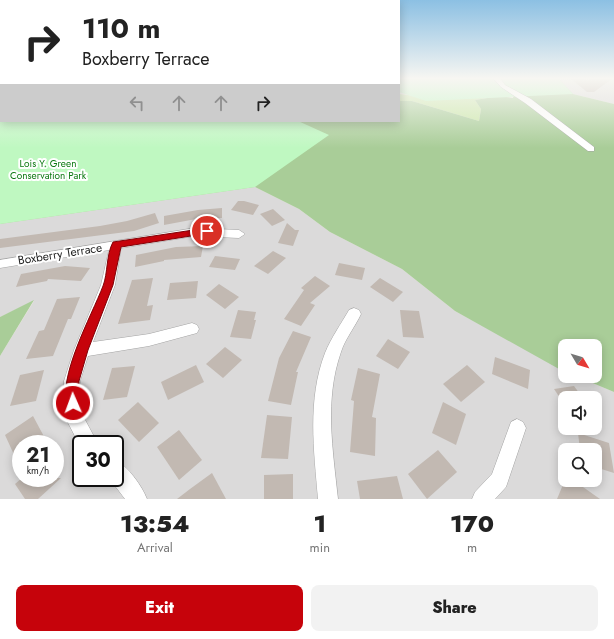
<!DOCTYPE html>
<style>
:root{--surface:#fff;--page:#f2f2f2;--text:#222;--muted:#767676;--accent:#c6030b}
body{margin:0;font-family:Jost,sans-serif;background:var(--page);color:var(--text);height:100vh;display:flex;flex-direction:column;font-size:15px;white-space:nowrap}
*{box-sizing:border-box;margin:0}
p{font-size:13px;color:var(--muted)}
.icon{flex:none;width:22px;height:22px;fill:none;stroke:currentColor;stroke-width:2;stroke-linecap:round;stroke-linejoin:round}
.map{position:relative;height:499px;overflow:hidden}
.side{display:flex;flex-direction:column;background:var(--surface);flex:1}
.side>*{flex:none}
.hud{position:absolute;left:0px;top:0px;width:400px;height:122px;box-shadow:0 2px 10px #0003;background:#fff;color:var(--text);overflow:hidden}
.needle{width:26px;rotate:128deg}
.tools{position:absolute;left:558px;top:339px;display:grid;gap:8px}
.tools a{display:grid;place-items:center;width:44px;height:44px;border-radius:8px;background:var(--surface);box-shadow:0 2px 10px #0003;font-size:20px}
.speed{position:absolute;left:12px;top:435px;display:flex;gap:8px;font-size:20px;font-weight:700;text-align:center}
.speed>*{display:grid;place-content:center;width:52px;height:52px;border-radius:50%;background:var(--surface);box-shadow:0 2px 10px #0003;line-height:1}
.speed small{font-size:10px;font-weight:400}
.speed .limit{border:2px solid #111;border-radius:6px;background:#fff;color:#111}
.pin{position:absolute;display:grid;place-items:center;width:34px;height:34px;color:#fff;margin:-17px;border:2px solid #fff;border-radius:50%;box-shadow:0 1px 4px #0007}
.me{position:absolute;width:44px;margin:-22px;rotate:358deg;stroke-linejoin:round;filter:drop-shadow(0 0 3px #0008)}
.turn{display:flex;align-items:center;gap:14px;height:84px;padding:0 16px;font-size:18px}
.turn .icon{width:52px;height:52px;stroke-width:2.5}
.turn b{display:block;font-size:28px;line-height:34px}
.lanes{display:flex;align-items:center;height:38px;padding:0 16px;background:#0003;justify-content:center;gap:20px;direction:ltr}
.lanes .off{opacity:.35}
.eta{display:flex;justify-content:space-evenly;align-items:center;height:68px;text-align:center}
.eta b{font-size:24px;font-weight:800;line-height:28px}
.primary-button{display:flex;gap:8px;margin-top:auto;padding:8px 16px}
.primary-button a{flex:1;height:46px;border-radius:8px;background:var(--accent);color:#fff;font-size:16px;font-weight:800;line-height:46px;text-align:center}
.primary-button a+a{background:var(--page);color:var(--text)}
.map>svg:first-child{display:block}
.residential{fill:#dbdada;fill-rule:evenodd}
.grass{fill:#cae8a8}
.forest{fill:#a9cd98}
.park{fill:#bff8c1}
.building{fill:#c2b9b2}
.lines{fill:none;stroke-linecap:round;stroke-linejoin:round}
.street-casing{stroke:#a4a4a4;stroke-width:1}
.street{fill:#fff;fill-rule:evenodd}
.route{fill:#c6030b;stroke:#810207}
.labels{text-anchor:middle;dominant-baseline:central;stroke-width:4;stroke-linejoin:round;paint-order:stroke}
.far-park-label{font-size:10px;fill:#0d7912;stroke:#fff}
.street-label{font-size:12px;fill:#1d1d1d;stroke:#fff}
</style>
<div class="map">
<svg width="614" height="499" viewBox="0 0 614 499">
<rect width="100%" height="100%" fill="#eeeae2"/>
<!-- residential -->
<g class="residential">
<path d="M558 78H614V104L573 94Z"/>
<path d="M255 187 299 209 330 232 402 269 455 311 565 371V376H576L614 392V499H0V356L34 301 0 317V224ZM565 398H595V428H565ZM21 444H55V478H21ZM81 444H115V478H81ZM565 450H595V480H565Z"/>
</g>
<!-- grass -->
<path class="grass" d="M539 78 499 96 475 100 481 109 479 121 412 101H399V94L424 97Z"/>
<!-- forest -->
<g class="forest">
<path d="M558 78 573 94 614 104V392L576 376H595V346H565V371L559 369 455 311 402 269 330 232 299 209 255 187 0 224V201L173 121H399V101H412L479 121 481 109 475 100 499 96 513 98 514 92Z"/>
<path d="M34 300 0 356V317Z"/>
</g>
<!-- park -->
<g class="park">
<path d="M0 78 1 121H298L329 135 255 187 0 224Z"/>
<path d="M399 78H558L573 94 426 101 399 92Z"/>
</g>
<!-- building -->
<g class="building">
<path d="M570 78 589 80 592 78H613L594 92H587Z"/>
<path d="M238 201H244L259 205 253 215 231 210Z"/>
<path d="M222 208V218L196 219 164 225V216L198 210Z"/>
<path d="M273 209 285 220 272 226 260 214Z"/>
<path d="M155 213 159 223 134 231 0 248V239L100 226 127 221Z"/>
<path d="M287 223 295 230H299L293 246 278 243Z"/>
<path d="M203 246 201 257 164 260V261L135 267 136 255 176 247Z"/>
<path d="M273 251 286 258 268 274 254 266Z"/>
<path d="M215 256 240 259 235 270 209 267Z"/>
<path d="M339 263 365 268 362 280 335 275Z"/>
<path d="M65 266 90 268 81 281 48 279 47 281 16 287 21 274Z"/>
<path d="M315 276 330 286 310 303 315 305 301 326 284 319 304 290 301 288Z"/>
<path d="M153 278 147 306 153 305 150 320 118 324 132 280Z"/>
<path d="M380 278 403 292 393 302 370 287Z"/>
<path d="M198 281 196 298 167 300 170 283Z"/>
<path d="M219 284 239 297 225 309 206 295Z"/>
<path d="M80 297 71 319H68L53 356 26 359 39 331 44 330 57 299Z"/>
<path d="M238 310 256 312 254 320H256L251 339 230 337Z"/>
<path d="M400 310 419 311 424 338 403 337Z"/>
<path d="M293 331 311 337 296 372H298L291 405 268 401 279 358Z"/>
<path d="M388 339 410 352 398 369 376 356Z"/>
<path d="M225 347 242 360 223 378 206 364Z"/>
<path d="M495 357 530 370 528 389 492 374Z"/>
<path d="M196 365 204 382 168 400 161 382Z"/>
<path d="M467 365 485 382 461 402 443 384Z"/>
<path d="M135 366 127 397 103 400 112 368Z"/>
<path d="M358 368 380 374 372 417 376 418 375 456 350 452 354 401 351 400Z"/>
<path d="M44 370 36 401 10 406 20 375Z"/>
<path d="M574 386 582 397 560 398 554 389Z"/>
<path d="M138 402 159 423 139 442 118 420Z"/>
<path d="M443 402 466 414 456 445 432 433Z"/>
<path d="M267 415 292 417 288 459 261 458Z"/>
<path d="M33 416 48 444H21V470L5 435Z"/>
<path d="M179 430 202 460 179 480 157 447Z"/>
<path d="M578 433 609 443 614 473 595 467V450H580Z"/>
<path d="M438 450 457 472 427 499 408 474Z"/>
<path d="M212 473 226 499H177L190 489Z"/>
<path d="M293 474V499H264V475Z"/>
<path d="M397 476 403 499H360L357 481Z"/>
<path d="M22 478H61L38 499H25L15 484Z"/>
<path d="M565 480H573L600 499H557Z"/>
</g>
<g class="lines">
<!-- street casing -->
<g class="street-casing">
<g id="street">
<path d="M493 78H500L505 85 531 99 594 147V151H588L525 103 501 87Z"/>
<path d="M195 228 239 230 245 234 239 238 195 236 121 248 115 285 93 342 149 334 192 323 197 325 199 329 197 333 149 346 88 356 80 381 82 414 98 444H81V448L64 415V381L74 350 101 285 109 250 0 268V260Z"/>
<path d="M354 308 359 310 361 314C355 327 345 339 341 352 324 400 333 450 338 499H318C314 450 307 400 325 353 331 338 341 324 349 310Z"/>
<path d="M517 419 523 422 526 428 506 487 495 499H472L475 492 492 474 511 422Z"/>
<path d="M115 460C128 466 142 486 147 499H125L109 478H115Z"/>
</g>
</g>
<!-- street -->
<use href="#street" class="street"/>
</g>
<!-- sky -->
<linearGradient id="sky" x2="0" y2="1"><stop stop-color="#8cc0e3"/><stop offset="0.53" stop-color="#f7f6f2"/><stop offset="1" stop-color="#f7f6f2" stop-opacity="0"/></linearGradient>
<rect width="614" height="148" fill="url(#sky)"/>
<!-- route -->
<path class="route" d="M207 228 212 231 210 233 121 247 113 285 88 350 79 381V403L78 408 73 410 68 408C56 379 92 315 103 286 108 273 106 255 113 242Z"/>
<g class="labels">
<!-- far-park labels -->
<g class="far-park-label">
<text x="48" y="163">Lois Y. Green<tspan x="48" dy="12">Conservation Park</tspan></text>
</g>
<!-- street labels -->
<g class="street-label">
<text transform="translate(60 254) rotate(-9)">Boxberry Terrace</text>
</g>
</g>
</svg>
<div class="tools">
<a><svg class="needle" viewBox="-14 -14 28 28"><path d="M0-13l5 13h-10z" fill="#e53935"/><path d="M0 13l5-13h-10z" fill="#767676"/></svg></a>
<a><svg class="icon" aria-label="sound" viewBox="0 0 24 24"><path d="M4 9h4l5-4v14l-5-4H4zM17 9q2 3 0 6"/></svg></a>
<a><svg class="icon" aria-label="search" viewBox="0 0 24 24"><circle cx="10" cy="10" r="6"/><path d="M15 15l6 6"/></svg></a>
</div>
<div class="speed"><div>21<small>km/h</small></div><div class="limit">30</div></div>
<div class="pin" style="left:207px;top:231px;background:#d93025"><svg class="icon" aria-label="arrive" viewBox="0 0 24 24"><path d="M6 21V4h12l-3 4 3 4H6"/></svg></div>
<svg class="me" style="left:73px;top:403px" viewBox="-20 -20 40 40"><circle r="17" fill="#c6030b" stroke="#fff" stroke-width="3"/><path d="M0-11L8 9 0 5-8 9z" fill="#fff"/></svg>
<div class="hud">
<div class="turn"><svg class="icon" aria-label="right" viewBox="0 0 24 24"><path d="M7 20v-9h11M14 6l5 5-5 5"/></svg><div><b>110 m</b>Boxberry Terrace</div></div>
<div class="lanes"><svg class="icon off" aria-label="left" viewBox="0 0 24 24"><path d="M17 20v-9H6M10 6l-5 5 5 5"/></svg><svg class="icon off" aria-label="ahead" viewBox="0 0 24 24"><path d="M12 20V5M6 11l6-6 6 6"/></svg><svg class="icon off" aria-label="ahead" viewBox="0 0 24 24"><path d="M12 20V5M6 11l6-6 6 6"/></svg><svg class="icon" aria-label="right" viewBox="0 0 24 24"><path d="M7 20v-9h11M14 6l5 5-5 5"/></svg></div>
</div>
</div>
<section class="side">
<div class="eta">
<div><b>13:54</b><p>Arrival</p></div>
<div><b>1</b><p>min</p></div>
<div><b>170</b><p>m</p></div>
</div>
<div class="primary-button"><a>Exit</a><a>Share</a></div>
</section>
